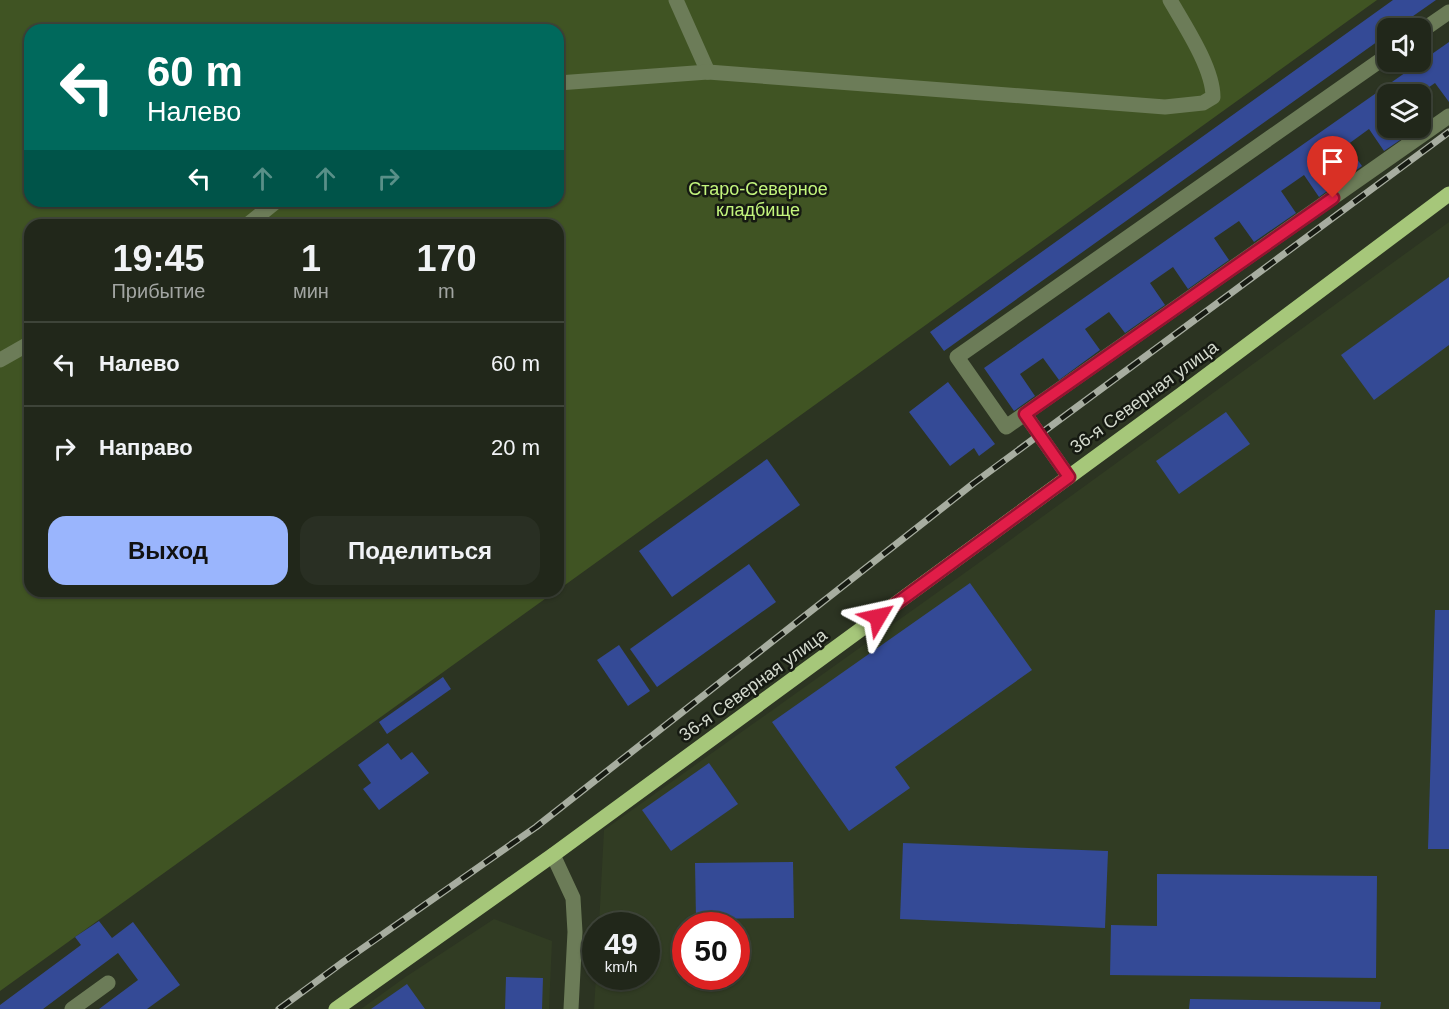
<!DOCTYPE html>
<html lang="ru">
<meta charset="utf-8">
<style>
:root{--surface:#21271a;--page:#292f23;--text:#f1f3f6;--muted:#a2a5a2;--line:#3e4439;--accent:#9ab5fd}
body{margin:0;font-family:Helvetica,sans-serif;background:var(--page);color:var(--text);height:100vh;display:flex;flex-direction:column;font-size:22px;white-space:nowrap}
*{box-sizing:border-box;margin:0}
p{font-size:20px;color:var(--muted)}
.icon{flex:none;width:33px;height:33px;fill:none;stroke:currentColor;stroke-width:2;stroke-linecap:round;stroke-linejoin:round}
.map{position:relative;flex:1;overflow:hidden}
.drawer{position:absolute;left:24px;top:219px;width:540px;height:378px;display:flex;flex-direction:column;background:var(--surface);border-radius:18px;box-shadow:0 2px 4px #0004,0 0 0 2px var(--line)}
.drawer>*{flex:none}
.hud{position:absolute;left:24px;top:24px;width:540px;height:183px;border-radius:18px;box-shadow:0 2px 4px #0004,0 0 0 2px var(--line);background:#00695c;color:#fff;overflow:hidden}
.buttons{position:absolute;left:1377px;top:18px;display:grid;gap:12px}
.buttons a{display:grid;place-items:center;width:54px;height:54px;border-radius:12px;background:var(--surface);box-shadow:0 2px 4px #0004,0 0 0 2px var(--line);font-size:30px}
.speed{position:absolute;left:582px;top:912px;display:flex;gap:12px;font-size:30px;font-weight:700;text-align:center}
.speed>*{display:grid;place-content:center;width:78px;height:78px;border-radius:50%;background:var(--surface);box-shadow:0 2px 4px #0004,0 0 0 2px var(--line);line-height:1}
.speed small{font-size:15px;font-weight:400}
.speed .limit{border:9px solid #d22;background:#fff;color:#111}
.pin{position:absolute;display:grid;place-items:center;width:51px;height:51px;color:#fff;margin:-62px -26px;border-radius:50% 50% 50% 0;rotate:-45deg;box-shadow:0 0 6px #0007}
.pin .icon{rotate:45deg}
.me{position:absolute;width:66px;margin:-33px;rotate:54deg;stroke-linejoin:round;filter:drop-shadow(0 0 4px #0008)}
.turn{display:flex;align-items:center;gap:21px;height:126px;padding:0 24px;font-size:27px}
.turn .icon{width:78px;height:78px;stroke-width:2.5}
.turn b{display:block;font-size:42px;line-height:51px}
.lanes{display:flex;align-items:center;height:57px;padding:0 24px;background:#0003;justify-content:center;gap:30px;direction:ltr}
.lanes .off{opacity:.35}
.eta{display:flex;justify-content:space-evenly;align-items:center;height:102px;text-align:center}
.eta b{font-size:36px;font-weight:800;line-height:42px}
.button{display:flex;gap:12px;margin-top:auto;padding:12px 24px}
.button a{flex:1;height:69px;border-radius:18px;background:var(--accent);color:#111;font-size:24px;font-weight:800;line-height:69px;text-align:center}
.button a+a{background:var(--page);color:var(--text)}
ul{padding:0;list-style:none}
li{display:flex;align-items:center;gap:18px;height:84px;padding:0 24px;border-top:2px solid var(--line)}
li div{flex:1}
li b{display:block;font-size:22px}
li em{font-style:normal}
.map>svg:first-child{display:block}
.built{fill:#313c23;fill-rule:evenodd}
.green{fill:#405423;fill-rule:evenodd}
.building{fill:#344a96}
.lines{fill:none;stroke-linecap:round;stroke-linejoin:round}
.minor{stroke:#6c7c58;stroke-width:15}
.major{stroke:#a6c77a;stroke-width:15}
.rail-casing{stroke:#a7ada0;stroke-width:7}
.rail{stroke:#161a12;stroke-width:4.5;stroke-dasharray:14;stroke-linecap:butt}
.route-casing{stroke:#92132f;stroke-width:15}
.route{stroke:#e11d48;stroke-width:10}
.labels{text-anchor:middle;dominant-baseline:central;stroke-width:5;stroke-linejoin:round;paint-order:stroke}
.park-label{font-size:18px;fill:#c3f57d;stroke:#161a12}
.street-label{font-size:18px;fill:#d4dace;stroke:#161a12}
</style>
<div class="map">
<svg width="1449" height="1009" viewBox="0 0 1449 1009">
<rect width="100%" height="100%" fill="#2c3422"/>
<!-- built -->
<g class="built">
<path d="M1449 222V1009H594L596 977 646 976V926L599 925 604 830 973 567ZM686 926H736V976H686Z"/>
<path d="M494 919 552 941 549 1009H361L407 976Z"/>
</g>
<!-- green -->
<path class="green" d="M0 0H1377L558 590V225H30V591H556L0 991ZM30 30H558V201H30Z"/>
<!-- building -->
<g class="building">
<path d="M1393 0H1436L1396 28H1388V34L944 351 930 332Z"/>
<path d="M1449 42V102L1435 83 1419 94H1388V128H1418L1384 151 1369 129 1347 145 1362 166 1319 197 1304 175 1281 191 1296 213 1254 242 1239 221 1214 238 1229 260 1188 289 1173 267 1150 283 1165 305 1125 333 1109 312 1085 329 1100 350 1059 380 1043 358 1020 374 1035 396 1014 411 984 368Z"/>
<path d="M1449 277V345L1374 400 1341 355Z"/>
<path d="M948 382 995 444 979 456 974 448 950 466 909 412Z"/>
<path d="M1226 412 1250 444 1179 494 1156 461Z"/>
<path d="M767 459 800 505 672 597 639 551Z"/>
<path d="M749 564 776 602 657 687 630 649Z"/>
<path d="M970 583 1032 670 895 767 910 788 849 831 772 722Z"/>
<path d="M1435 610H1449V849H1428Z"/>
<path d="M619 645 650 691 628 706 597 660Z"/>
<path d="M443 677 451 689 387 734 379 722Z"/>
<path d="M388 743 401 760 412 752 429 773 379 810 363 789 371 783 358 765Z"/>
<path d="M709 763 738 804 671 851 642 810Z"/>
<path d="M903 843 1108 851 1105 928 900 919Z"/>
<path d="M793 862 794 918 696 919 695 863Z"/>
<path d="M1157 874 1377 876 1376 978 1110 975 1111 925 1157 926Z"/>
<path d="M99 921 112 938 133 922 180 985 147 1009H99L138 980 118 953 43 1009H0V1005L81 945 75 937Z"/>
<path d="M506 977 543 978 542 1009H505Z"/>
<path d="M407 984 425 1009H371Z"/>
<path d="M1190 999 1381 1002 1380 1009H1189Z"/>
</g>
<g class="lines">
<!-- minor -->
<g class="minor">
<path d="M676 0 708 72"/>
<path d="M1420 32 1449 12"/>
<path d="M1388 55 957 357 1006 427 1449 116"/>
<path d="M558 83 708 72 1165 107 1203 103 1213 97C1213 68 1185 26 1170 0"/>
<path d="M247 225 277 201"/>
<path d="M0 360 30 343"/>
<path d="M1025 414 1069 477"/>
<path d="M553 855 573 898 575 932 571 1009"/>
<path d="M72 1009 108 983"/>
</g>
<!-- major -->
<path class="major" d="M336 1009 553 855 1182 394 1449 194"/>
<!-- rail casing -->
<g class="rail-casing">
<path id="rail" d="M279 1009 343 962 536 827 974 483 1449 132"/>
</g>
<!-- rail -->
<use href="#rail" class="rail"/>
</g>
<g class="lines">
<!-- route casing -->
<g class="route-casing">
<path id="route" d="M878 617 1069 477 1025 414 1333 198"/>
</g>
<!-- route -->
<use href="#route" class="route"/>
</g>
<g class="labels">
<!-- park labels -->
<g class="park-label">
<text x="758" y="189">Старо-Северное<tspan x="758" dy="21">кладбище</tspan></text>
</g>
<!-- street labels -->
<g class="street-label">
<text transform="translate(1144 397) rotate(-36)">36-я Северная улица</text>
<text transform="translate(753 685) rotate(-36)">36-я Северная улица</text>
</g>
</g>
</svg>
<div class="buttons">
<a><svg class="icon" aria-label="sound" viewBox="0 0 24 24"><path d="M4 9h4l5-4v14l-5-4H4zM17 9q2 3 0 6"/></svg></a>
<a><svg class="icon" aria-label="layers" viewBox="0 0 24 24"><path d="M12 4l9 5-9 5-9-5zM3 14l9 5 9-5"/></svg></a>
</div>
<div class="speed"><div>49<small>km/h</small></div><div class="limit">50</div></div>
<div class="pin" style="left:1333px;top:198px;background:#d93025"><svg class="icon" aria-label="arrive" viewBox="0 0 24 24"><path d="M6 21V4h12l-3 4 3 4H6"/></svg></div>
<svg class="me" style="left:878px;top:617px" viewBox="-20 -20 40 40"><path d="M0-17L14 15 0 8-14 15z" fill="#e11d48" stroke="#fff" stroke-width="4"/></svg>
<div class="hud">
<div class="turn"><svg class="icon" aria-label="left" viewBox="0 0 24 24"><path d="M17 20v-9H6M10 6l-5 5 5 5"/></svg><div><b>60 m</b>Налево</div></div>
<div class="lanes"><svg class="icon" aria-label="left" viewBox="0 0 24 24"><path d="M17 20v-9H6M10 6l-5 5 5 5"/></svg><svg class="icon off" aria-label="ahead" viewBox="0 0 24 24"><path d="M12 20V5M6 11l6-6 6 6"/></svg><svg class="icon off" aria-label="ahead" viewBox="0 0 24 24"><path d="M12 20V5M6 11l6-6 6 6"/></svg><svg class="icon off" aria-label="right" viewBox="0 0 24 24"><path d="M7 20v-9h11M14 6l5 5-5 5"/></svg></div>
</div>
<section class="drawer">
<div class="eta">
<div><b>19:45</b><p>Прибытие</p></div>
<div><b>1</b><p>мин</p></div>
<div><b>170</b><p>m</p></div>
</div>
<ul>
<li><svg class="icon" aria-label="left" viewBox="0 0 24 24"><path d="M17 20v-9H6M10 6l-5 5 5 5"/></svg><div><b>Налево</b></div><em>60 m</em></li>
<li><svg class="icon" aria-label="right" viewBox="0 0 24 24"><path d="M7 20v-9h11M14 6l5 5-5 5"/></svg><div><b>Направо</b></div><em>20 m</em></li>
</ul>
<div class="button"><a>Выход</a><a>Поделиться</a></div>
</section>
</div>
